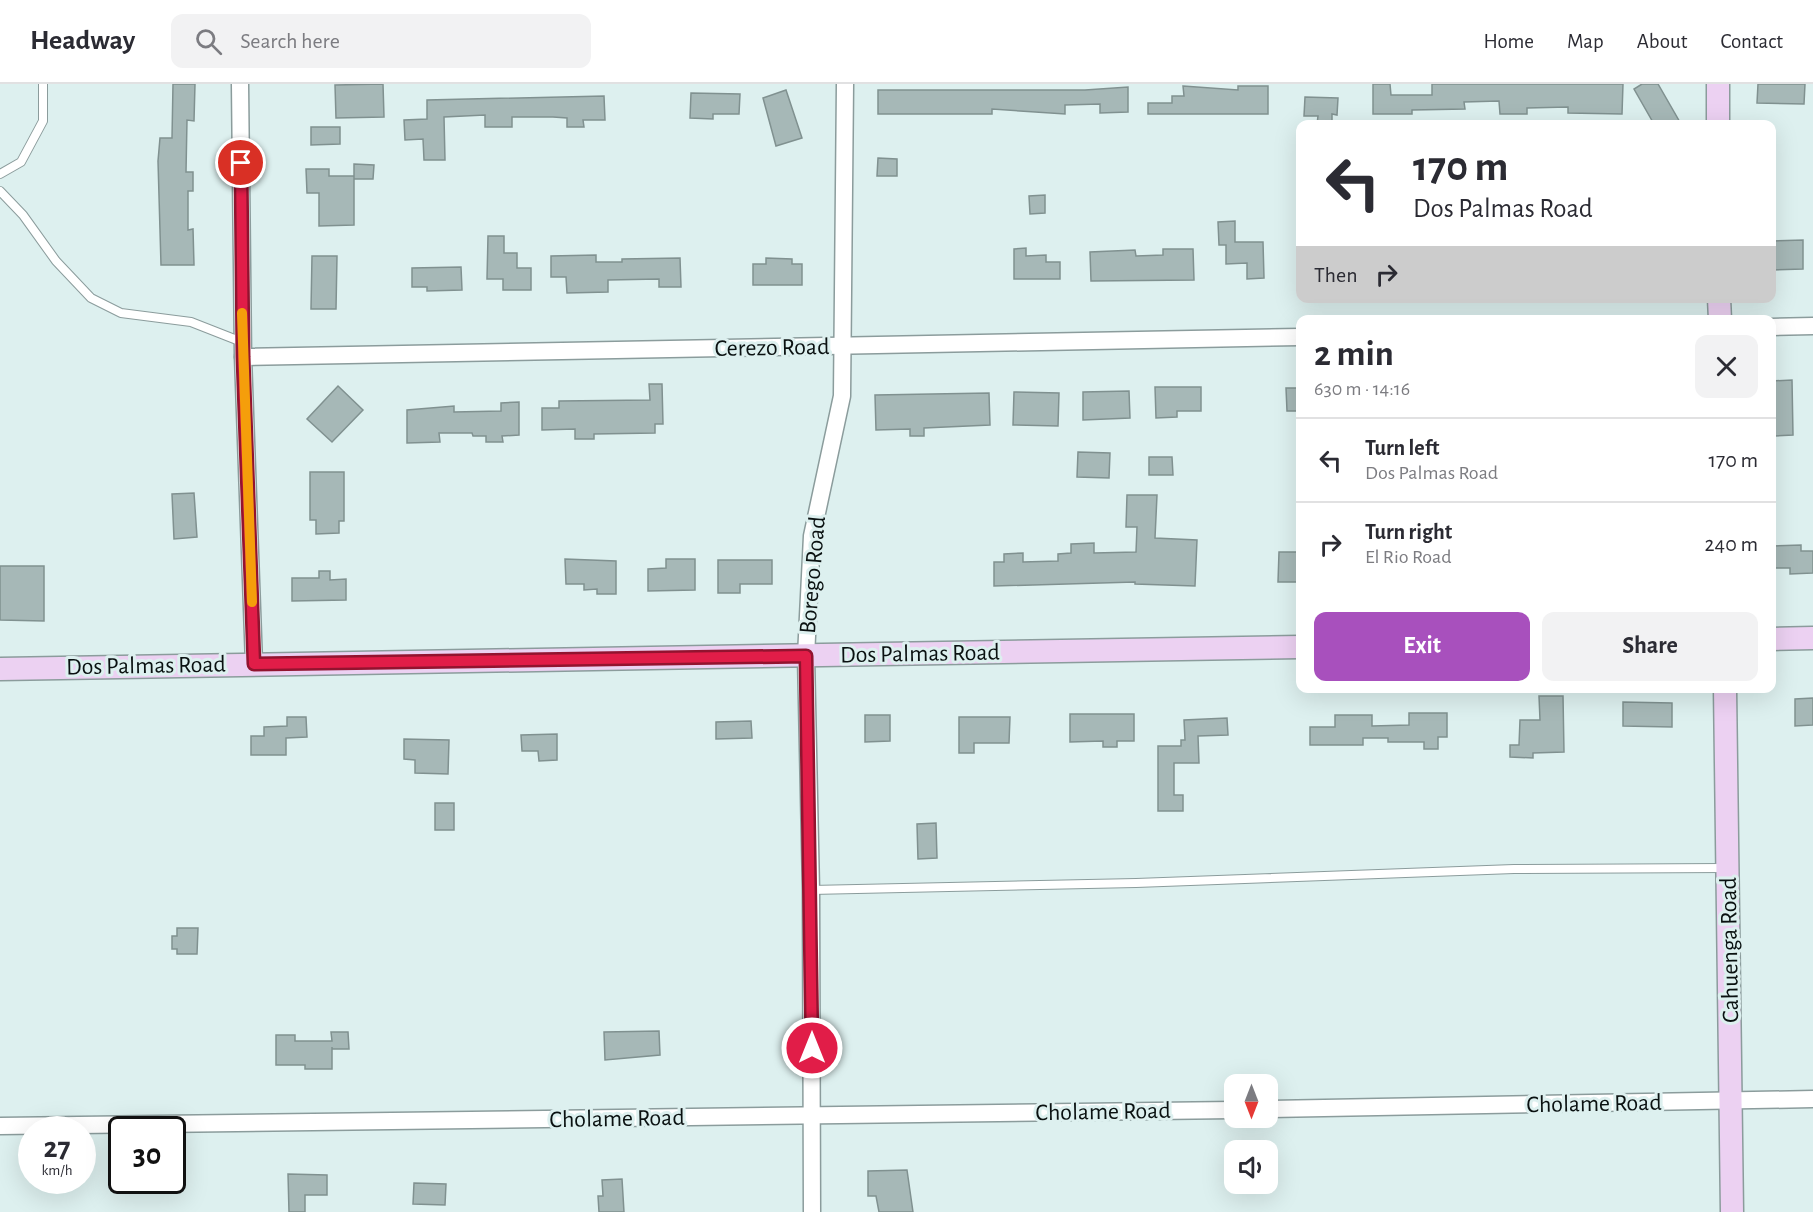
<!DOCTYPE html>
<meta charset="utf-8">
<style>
:root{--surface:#fff;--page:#f2f2f3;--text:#2b2b33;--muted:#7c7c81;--line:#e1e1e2;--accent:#a850bd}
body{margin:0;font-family:"Alegreya Sans",sans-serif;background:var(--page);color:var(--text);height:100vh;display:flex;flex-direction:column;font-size:22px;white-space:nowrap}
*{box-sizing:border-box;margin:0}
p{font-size:20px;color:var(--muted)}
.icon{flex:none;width:33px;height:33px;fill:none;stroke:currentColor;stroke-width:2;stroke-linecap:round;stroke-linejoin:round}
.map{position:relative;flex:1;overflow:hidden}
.details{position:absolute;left:1296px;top:231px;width:480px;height:378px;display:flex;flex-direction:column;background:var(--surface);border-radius:12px;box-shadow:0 6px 24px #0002}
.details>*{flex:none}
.banner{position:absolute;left:1296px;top:36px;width:480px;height:183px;border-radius:12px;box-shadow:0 6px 24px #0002;background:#fff;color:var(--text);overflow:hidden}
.needle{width:39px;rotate:180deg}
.buttons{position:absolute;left:1224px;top:990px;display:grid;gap:12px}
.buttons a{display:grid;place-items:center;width:54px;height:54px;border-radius:12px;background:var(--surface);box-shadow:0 6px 24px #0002;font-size:30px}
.speed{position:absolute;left:18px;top:1032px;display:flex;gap:12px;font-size:30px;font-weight:700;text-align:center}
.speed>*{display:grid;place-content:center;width:78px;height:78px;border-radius:50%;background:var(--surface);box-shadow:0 6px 24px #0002;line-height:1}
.speed small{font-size:15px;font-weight:400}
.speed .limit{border:3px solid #111;border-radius:9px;background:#fff;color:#111}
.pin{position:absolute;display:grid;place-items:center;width:51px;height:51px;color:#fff;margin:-26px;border:3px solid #fff;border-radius:50%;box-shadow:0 2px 6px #0007}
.me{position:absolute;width:66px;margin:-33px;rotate:0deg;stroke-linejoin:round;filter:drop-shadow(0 0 4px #0008)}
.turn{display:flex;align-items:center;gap:21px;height:126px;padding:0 18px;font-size:27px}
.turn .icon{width:78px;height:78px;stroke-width:2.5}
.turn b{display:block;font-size:42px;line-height:51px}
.then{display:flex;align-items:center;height:57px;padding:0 18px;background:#0003;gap:12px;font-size:22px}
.round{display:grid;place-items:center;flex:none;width:63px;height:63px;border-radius:12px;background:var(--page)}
.head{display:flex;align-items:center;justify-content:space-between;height:102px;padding:0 18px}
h1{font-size:36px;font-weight:600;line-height:45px}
.button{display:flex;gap:12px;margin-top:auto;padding:12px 18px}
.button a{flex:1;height:69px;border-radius:12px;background:var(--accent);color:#fff;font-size:24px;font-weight:600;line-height:69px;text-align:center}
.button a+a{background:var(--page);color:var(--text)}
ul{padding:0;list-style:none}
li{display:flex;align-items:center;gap:18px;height:84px;padding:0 18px;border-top:2px solid var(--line)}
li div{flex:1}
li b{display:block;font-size:22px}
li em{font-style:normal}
header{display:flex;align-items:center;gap:36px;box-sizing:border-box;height:84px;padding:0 30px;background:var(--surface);border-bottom:2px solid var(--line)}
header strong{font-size:28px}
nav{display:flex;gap:33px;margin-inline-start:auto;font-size:21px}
.search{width:420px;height:54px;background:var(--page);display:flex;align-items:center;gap:15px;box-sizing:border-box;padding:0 21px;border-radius:12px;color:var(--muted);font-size:22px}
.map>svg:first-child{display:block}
.building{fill:#a6b8b7;stroke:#809190;stroke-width:1.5}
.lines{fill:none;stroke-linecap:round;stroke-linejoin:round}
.lane-casing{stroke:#8b9c9c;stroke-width:10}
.street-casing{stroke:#8b9c9c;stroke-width:19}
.secondary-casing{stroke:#8b9c9c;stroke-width:25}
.lane{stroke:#fff;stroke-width:8}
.street{stroke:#fff;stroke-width:16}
.secondary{stroke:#ecd1f2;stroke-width:22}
.route-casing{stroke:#92132f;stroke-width:15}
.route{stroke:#e11d48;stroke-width:10}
.slow{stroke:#f59e0b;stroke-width:10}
.labels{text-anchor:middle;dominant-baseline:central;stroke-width:6;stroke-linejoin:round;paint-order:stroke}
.street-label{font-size:24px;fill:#0a1111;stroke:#ddf0ef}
</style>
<header>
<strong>Headway</strong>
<div class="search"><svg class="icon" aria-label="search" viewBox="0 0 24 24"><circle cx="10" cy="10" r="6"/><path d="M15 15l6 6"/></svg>Search here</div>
<nav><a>Home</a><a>Map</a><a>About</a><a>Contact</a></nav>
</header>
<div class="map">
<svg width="1813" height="1128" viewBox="0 0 1813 1128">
<rect width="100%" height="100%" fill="#ddf0ef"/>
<!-- building -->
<g class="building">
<path d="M173 0H195L194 37 187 36 186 88H193V107H188V146L193 145 194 181H161L158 77 160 54H172Z"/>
<path d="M383 0 384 33 336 34 335 1Z"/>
<path d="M1373 0H1390L1391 11H1432V0H1623L1622 30 1568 29V23L1527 24V30H1500L1499 17 1464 18 1465 25 1412 26V30H1373Z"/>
<path d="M1642 0H1658L1681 40H1654L1634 5Z"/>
<path d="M1758 0H1805L1804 20 1757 19Z"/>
<path d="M1183 2 1238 6V2H1268V30H1148V19H1172V12H1184Z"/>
<path d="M1128 3V28L1100 29V20L1065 21V30L992 25V30H878V6H1085Z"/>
<path d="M786 6 802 54 776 62 763 14Z"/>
<path d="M691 9 740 10 739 30H713V35L690 34Z"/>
<path d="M604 12 605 36H583L584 43H567V34L553 33H512V43H485V31L444 33 445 76H424L423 55 405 56 404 36 427 35V16Z"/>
<path d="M1305 13 1338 14 1337 31 1332 30V40H1317L1318 32H1304Z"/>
<path d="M311 43H340V60L311 61Z"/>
<path d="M878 74 897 75V92H877Z"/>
<path d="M354 80 374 81 373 95H354V141L319 142V109H307L306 85H329V92H354V95Z"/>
<path d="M1045 111V129L1030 130 1029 112Z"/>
<path d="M1235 137V158H1263L1264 194 1247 195V179L1226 180V161H1219L1218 138Z"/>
<path d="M488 152H504V169H517V184H531V206H503V195H487Z"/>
<path d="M1803 156V185L1772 186 1773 157Z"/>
<path d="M1026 164V172L1046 171V178H1060V195H1014V165Z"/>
<path d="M1163 165H1193L1194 196 1091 197 1090 168 1135 166 1136 172 1163 171Z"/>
<path d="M596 171V178H622V175L680 174 681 203H659V195L608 196V208L567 209 566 193H551V172Z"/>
<path d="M312 172H337L336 225H311Z"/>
<path d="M766 174 792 175V180H802V201H753V180H766Z"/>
<path d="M461 183 462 206 427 207V203H412V184Z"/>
<path d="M1792 296 1793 351 1775 352 1772 297Z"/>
<path d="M649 300H662L663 340H655V349L594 350V355H575V345L542 346V324H559V317L650 316Z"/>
<path d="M338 302 363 326 332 358 307 335Z"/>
<path d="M1155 303H1201V327H1177V333L1156 334Z"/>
<path d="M1286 304H1300V327H1287Z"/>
<path d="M1129 307 1130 334 1083 336V308Z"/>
<path d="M1014 308 1059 309 1058 342 1013 341Z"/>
<path d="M989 309 990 341 924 344V352H910V345L876 346 875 311Z"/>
<path d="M519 318V351L502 352 503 358H486V352H473L472 349H439L440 358 407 359V326L454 322V328L501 327V319Z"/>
<path d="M1078 368 1110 369 1109 394 1077 393Z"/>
<path d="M1149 373H1172L1173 391H1149Z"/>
<path d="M310 388H344V437H339V449L316 450V436H310Z"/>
<path d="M194 409 197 453 174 455 172 410Z"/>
<path d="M1127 411H1157L1155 454 1197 456 1195 502 1135 500V498L994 502V478H1004V470L1023 469V478L1058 477V470L1071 469V460L1094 459V469L1136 468 1137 443H1126Z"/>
<path d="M1801 461V467H1813V489L1790 490V484H1772V462Z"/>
<path d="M1279 468H1300V498H1278Z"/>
<path d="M565 475 616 477V510H597V505L584 506V500H566Z"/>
<path d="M666 475H695V506L648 507V485L666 484Z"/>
<path d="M718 476H772V500H740V509H718Z"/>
<path d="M0 482H44V537L0 536Z"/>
<path d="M319 487H330V496L346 495V516L292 517V494H319Z"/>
<path d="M1539 612H1563L1564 668 1533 669V674L1510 673V661H1519L1520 636H1540Z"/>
<path d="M1813 614V641L1795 642V615Z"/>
<path d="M1623 618 1672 619V643L1623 642Z"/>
<path d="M1409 629H1447V653H1438V665H1424V658H1388V654H1363V661H1310V643H1335V631H1372V642L1409 641Z"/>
<path d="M1070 630H1134V657H1117V663H1103V657L1070 658Z"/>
<path d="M865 631H890V657L865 658Z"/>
<path d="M287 633H306L307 653 286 654V671H251V652H264V643L287 642Z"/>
<path d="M959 633H1010L1009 659H974V669H959Z"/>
<path d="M1227 634 1228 651 1198 652 1199 679H1174V711H1183V727H1158V662H1181V656H1185L1184 636Z"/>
<path d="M751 637 752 654 716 655V638Z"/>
<path d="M557 650V676L539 677 538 667H522L521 651Z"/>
<path d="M404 655 449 656 448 690 415 689V676L404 675Z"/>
<rect x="435" y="719" width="19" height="27"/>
<path d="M936 739 937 774 918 775 917 740Z"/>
<path d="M177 844H198L197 870H177V865H172V852H177Z"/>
<path d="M659 947 660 971 605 976 604 948Z"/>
<path d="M331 948H348L349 965H332V963V985H305V981H276V951H295V957H332Z"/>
<path d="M907 1086 913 1128H879L876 1112H868V1087Z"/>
<path d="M288 1090 327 1091V1111H305V1128H289Z"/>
<path d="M622 1095 624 1128H599L598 1112H603L602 1096Z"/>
<path d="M414 1099 446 1100 445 1121 413 1120Z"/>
</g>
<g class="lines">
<!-- lane casing -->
<g class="lane-casing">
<g id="lane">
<path d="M0 90 21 78 43 37V0"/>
<path d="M0 107 23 131 56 177 91 214 121 229 191 238 242 258"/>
<path d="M811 806 1136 799 1514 785 1726 784"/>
</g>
</g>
<!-- street casing -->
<g class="street-casing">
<g id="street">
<path d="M240 0 243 273 254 580"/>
<path d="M1772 243 1813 242"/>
<path d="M243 273 1300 253"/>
<path d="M1268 1025 1813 1015"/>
<path d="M0 1042 1234 1026"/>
<path d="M812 1128 811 806 806 572 812 452 842 312 845 0"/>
</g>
</g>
<!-- secondary casing -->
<g class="secondary-casing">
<g id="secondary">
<path d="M1718 0V40"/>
<path d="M1719 214 1720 236"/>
<path d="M1772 555 1813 554"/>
<path d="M0 585 1300 563"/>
<path d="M1725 604 1732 1128"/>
</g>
</g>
<!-- lane -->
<use href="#lane" class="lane"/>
<!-- street -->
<use href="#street" class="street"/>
<!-- secondary -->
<use href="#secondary" class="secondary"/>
</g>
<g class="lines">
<!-- route casing -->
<g class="route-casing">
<path id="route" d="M241 79 243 273 254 580 806 572 812 964"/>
</g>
<!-- route -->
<use href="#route" class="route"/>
<!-- slow -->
<path class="slow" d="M242 229 252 518"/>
</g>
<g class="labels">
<!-- street labels -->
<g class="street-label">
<text transform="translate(772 264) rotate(-1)">Cerezo Road</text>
<text transform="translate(813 491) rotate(-85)">Borego Road</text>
<text transform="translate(920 570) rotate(-1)">Dos Palmas Road</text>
<text transform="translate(146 582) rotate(-1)">Dos Palmas Road</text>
<text transform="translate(1730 866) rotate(-91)">Cahuenga Road</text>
<text transform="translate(1594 1020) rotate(-1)">Cholame Road</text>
<text transform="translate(1103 1028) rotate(-1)">Cholame Road</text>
<text transform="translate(617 1035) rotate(-1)">Cholame Road</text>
</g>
</g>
</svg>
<div class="buttons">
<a><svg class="needle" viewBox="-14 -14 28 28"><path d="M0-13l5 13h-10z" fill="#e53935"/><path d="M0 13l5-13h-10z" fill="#7c7c81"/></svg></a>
<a><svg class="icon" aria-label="sound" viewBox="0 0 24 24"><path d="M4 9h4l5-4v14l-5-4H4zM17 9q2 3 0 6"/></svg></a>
</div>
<div class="speed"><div>27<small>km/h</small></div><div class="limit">30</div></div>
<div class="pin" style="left:241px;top:79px;background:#d93025"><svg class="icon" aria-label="arrive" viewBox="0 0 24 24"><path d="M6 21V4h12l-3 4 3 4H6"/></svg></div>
<svg class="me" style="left:812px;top:964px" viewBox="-20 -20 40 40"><circle r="17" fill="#e11d48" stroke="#fff" stroke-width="3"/><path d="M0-11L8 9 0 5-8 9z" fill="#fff"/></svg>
<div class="banner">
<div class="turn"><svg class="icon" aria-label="left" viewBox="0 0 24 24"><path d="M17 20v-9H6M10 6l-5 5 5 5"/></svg><div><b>170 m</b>Dos Palmas Road</div></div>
<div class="then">Then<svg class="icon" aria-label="right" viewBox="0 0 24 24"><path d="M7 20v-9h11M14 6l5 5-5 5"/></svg></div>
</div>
<section class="details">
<div class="head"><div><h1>2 min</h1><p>630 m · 14:16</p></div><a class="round"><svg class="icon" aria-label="close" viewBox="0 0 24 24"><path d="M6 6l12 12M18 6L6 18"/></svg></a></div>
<ul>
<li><svg class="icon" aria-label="left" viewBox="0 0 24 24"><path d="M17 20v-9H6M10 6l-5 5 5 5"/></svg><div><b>Turn left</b><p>Dos Palmas Road</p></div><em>170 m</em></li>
<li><svg class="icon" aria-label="right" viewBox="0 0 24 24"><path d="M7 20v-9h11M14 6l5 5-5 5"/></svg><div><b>Turn right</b><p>El Rio Road</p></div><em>240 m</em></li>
</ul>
<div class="button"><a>Exit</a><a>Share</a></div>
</section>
</div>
